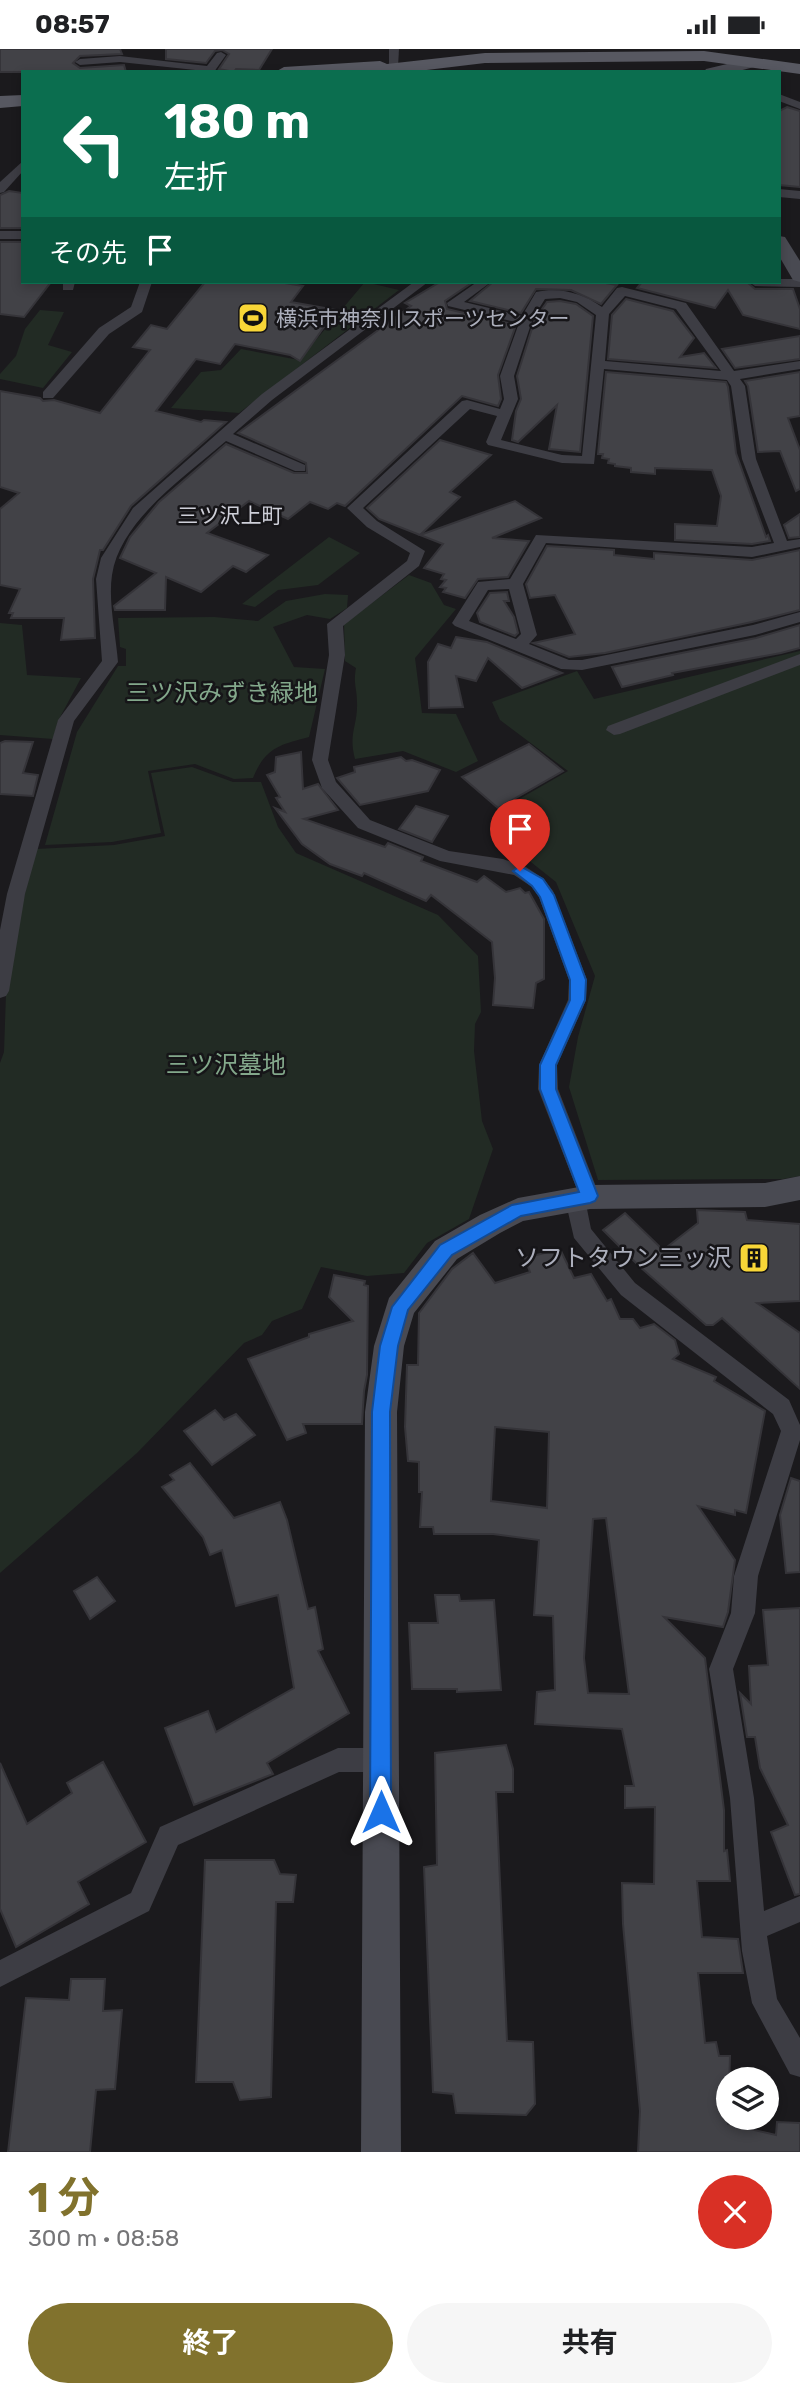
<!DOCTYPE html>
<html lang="ja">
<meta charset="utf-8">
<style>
:root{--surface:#fff;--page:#f6f6f6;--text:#202124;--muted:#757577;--accent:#81722d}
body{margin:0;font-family:Rubik,"Noto Sans JP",sans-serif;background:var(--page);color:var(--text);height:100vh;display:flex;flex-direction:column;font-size:26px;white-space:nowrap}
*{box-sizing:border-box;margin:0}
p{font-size:23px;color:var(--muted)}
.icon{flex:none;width:38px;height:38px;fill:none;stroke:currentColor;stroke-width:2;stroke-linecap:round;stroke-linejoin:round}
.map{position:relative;height:2103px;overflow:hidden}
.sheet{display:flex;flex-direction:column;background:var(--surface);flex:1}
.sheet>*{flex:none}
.hud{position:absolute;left:21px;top:21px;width:760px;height:214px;border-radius:0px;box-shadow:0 4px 10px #0003;background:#0b6e4f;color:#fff;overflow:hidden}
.tools{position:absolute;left:716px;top:2018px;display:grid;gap:14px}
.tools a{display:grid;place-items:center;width:63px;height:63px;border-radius:50%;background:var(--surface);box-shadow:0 4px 10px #0003;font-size:35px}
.pin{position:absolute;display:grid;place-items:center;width:60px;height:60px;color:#fff;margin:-72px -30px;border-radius:50% 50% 50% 0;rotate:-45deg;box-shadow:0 0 7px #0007}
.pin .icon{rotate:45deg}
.me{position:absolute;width:77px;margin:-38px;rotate:0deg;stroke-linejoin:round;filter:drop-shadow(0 0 5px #0008)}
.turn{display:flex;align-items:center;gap:24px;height:147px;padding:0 28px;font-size:32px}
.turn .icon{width:91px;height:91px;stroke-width:2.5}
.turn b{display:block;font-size:49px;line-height:60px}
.then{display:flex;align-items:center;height:66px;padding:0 28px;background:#0003;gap:14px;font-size:26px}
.round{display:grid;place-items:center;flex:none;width:74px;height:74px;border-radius:37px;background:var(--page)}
.summary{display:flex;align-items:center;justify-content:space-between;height:119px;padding:0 28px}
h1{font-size:42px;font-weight:700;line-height:52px;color:var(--accent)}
.primary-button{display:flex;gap:14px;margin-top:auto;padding:14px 28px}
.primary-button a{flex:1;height:80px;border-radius:42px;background:var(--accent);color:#fff;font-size:28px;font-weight:700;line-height:80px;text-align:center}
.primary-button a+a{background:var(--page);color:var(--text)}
.status{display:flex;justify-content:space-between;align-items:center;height:49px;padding:0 35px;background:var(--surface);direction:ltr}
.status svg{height:19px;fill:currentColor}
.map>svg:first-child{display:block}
.green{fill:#222b24}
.building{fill:#424247;stroke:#353439;stroke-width:2;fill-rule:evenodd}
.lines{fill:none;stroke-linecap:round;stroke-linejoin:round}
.street{fill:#3d3d44;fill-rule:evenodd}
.secondary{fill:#494a52;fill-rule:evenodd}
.primary{fill:#575861;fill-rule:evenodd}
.route{fill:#1a73e8;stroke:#114b97;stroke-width:2}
.labels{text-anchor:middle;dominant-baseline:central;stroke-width:5;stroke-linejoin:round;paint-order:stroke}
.far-poi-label{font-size:21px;fill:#acafbc;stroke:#161518;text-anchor:start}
.far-neighbourhood-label{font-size:21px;fill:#cecfd8;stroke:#161518}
.park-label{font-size:24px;fill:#83a88b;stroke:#161518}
.poi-label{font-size:24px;fill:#acafbc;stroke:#161518;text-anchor:end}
</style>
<div class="status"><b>08:57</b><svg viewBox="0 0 49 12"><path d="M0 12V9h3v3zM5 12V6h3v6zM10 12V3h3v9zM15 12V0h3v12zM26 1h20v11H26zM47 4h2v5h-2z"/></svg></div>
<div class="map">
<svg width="800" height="2103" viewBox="0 0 800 2103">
<rect width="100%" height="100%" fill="#1b1a1d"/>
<!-- green -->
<g class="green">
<path d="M365 233 399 241 239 364 171 359 201 323 221 321 241 300 299 311Z"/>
<path d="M40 261 64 263 48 296 72 303 43 339 0 330V325L16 307 25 280Z"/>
<path d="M329 488 360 504 318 536 278 541 255 558 242 555Z"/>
<path d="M409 526 431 534 444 556 456 560 415 609 422 664 456 665 478 712 456 723 403 702 355 710C348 684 358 677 357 653 357 639 353 635 356 619L345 612 344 575Z"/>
<path d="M325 545 348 546 347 559 330 570 307 566 273 578 294 618 325 620 309 688C279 696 265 699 253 729L234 730 195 715 148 722 161 784 112 793 45 796 77 683 118 617H126V600L120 598 118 569 214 568 258 572 286 552Z"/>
<path d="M0 574 22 576 27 626 81 629 58 672 53 690 0 686Z"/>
<path d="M800 602V1127L783 1130 598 1131 569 1038 578 988 595 927 556 833 517 802 514 753 568 722 500 671 492 653 577 622 594 650Z"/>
<path d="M192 718 233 733H261L278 778 296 804 438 866 478 907 481 963 475 975 474 1002 482 1072 493 1100 469 1170 427 1194 404 1224 367 1227 321 1218 302 1260 272 1272 262 1286 244 1294 137 1404 0 1524V1014L4 1003 7 916 36 800 114 796 165 787 151 724Z"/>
</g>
<!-- building -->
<g class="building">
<path d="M0 0H120L122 5 80 7 73 14 80 19 124 16 126 23H0Z"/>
<path d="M166 0H272L259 21 236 20 234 23 219 20 229 5 222 1 215 2 206 14 166 10Z"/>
<path d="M787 58 800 62V138L779 136V62Z"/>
<path d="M9 142 23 144V179H0V146Z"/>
<path d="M0 193H23V233H51L24 268 0 265Z"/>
<path d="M205 233H279L303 237 291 253 336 261 300 312 290 306 235 295 220 315 196 310 156 362 201 373 204 371 226 373 131 457 103 501H100L93 530 95 589 61 591 64 569H11L13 564H9L20 540 0 536V460L19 444 0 438V342L40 349 43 352 54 351 100 364 150 301 133 298 151 276 167 280Z"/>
<path d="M440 233H473L445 252 447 260 516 276 498 326 501 350 498 357 462 347 345 457 337 454 328 460 310 453 288 470 249 452 207 484 268 506 246 523 233 517 201 543 166 528 165 561H115L114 557 156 524 120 509 130 488 159 453 226 395 294 424H307L306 414 238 384 411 257 405 254Z"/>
<path d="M493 233H600L617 236 601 255 571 241 536 240 521 264 470 252Z"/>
<path d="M642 233H747L755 240H793L800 260V280L743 266 728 241 715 259 637 239Z"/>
<path d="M626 250 673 262 694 289 680 308 704 304 716 319 608 310 612 266Z"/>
<path d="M560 252 576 255 593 267 580 403 549 400 557 356 518 393 512 391 516 362 521 350 517 327 535 270 547 253Z"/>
<path d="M800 287V310L735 319 722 300Z"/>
<path d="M606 323 726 333 728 338 736 404 766 488 768 486 770 492 752 495 675 491V475L717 477 721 447 712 421 655 419V425L631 423V419L615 417V415L608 414 609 410 602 409 603 405H598Z"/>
<path d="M800 323V367L788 369 800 401V440L796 442 780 402 758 403 748 337 745 332Z"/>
<path d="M440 391 491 406 450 443 460 448 420 486 379 470 367 459Z"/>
<path d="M515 452 541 469 492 489 529 492 508 528 478 530 465 549 443 543 446 539 440 538 446 531 441 530 444 525 424 519 443 495 420 486Z"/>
<path d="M800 465V488L789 489 784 476Z"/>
<path d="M547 497 614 501V506L654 510V504L752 511 800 501V561L752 573 605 604 569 608 533 594 575 585 555 546 530 549 526 535Z"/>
<path d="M507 543 509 552H504L514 568 518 584 515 587 480 573 477 564 490 544Z"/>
<path d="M800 576V599L781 604 672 624 673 626 622 638 612 618 756 589Z"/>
<path d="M456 588 487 593 562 624 522 639 488 609 476 632 456 627 463 658 429 659 428 613 438 595 451 599Z"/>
<path d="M5 692 33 693 23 724 38 726 33 747 0 745V694Z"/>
<path d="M529 695 563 722 498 759 462 728Z"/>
<path d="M301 703 303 740 318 735 338 761 304 770 385 798 388 794 423 808 421 812 477 833 484 827 506 843 520 839 525 844 529 843 544 870V930L536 934 533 959 493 956 495 929 492 893 431 846 426 852 364 824 362 827 330 815 302 795 275 759 285 763 276 749 280 748 267 726 275 723 276 708Z"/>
<path d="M401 708 406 712 412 711 440 721 428 742 360 756 337 729 355 723 354 718Z"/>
<path d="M416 757 448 767 432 793 399 780Z"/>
<path d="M697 1161 745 1163 747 1171 800 1175V1252L757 1254 800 1284V1340L722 1269 713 1276H706L639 1217 603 1181 625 1164 663 1201 698 1174Z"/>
<path d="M560 1200 574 1229 591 1225 607 1252 611 1250 620 1270H633L640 1279 654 1275 675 1291 679 1305 673 1310 716 1328 714 1332 765 1362 746 1464 735 1461V1466L698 1457 735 1511 728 1563 723 1578 664 1568 705 1609 724 1761V1802L727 1801 730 1832H697L702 1888 738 1890 743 1924H698L705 1994 716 1993 719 2007H730L728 2075 776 2086 777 2073 800 2074V2103H638L640 2062 623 1875 622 1834 654 1835 655 1758 625 1759V1737H634L622 1680 535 1675 537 1643 555 1641 553 1567 534 1566 539 1491 493 1485H434L433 1478H420L422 1443H419V1413L408 1412 405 1378 407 1316H418L419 1264 452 1220 473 1204 495 1234 530 1223 525 1209ZM495 1378 549 1383 547 1459 491 1452ZM606 1469 629 1645 588 1644 584 1609 593 1470Z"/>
<path d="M334 1226 365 1232 364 1236 368 1237 367 1326 364 1342 362 1375H303L306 1384 287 1391 248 1310 309 1288V1285L353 1272 329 1248Z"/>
<path d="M215 1361 224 1371 236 1365 255 1386 212 1416 184 1382Z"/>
<path d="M190 1414 234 1469 280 1453 287 1471 308 1560 315 1558 323 1600 318 1602 349 1664 267 1714 273 1725 194 1756 165 1679 208 1662 216 1683 294 1639 278 1546 236 1557 222 1501 210 1506 203 1488 162 1438 174 1431 170 1426Z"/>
<path d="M791 1429 800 1432V1523L786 1524 780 1466Z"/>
<path d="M97 1528 115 1552 90 1570 74 1542Z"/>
<path d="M435 1546H459L460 1552 494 1551 501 1641 457 1643V1640H412L409 1574H438Z"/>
<path d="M800 1559V1845L795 1846 771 1783 788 1776 760 1719 755 1688H747L740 1644 751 1655 749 1617 768 1616 763 1561Z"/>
<path d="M506 1696 513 1720V1743H496L507 1992 533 1993 535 2055 526 2066 456 2064 453 2045 433 2043 424 1818 437 1816 435 1704Z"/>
<path d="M103 1713 146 1793 78 1833 89 1855 16 1898 0 1860V1714L27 1775 72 1744 67 1734Z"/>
<path d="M205 1811H274L280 1825 296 1826 293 1853H276L271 2048 240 2051 233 2033H196Z"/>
<path d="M71 1930H105L103 1962 122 1961 115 2040 96 2041 90 2103H8L26 1949 69 1951Z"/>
</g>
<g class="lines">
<!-- street -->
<g class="street">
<path d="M389 0H399L398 18 389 16Z"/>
<path d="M221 3 226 6 214 23 120 13 80 16 75 13 80 10 120 7 207 17 217 4Z"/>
<path d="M779 45 800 53V60L779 52Z"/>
<path d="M23 112V122L4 143 0 144V133Z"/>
<path d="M779 140 800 142V150L779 148Z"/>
<rect x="0" y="182" width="23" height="8"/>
<path d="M779 230H800V238L755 237 749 233H779Z"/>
<path d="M63 233H75L73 241H63Z"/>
<path d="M140 233H152L142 263 109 285 53 349H43V343L99 279 131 258Z"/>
<path d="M414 233H428L272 351 233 385 305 416V422H295L226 392C186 427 120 471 112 526 108 553 116 586 118 613L74 672 25 845 9 942 6 947 0 949V881L7 845 58 671 102 612 96 530 101 509 133 459 262 345Z"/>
<path d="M477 233H491L464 253 522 267 536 243C560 238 582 244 602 258L617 239 622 238 686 254 734 322 800 312V320L740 330 745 337 756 410 787 492 800 490V498L752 508 546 494 523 535 537 586 529 595 569 611H582L753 576 800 563V573L755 586 582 621 561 620 455 577 452 574 478 533 510 530 536 486 752 498 774 494 742 410 731 337 727 331 604 320 594 415 562 414 488 396 486 393 497 367 470 360 363 459 377 472 425 502 419 517 343 577 345 606 328 711 336 733 370 771 449 802 503 810 526 818 544 830 553 842 587 931 586 951 557 1016 558 1040 600 1148 597 1154 586 1155 591 1180 635 1234 789 1351 800 1376V1391L758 1527 755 1564 733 1620 754 1749 764 1862 800 1847V1873L767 1887 777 1950 800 1989V2028L790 2025 752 1954 742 1902 730 1749 709 1620 731 1564 734 1527 781 1382 773 1365 621 1246 574 1189 565 1150 568 1144 578 1143 538 1040 539 1016 568 951 569 931 539 848 532 838 514 826 440 812 358 779 322 739 312 711 329 606 327 575 407 512 410 504 367 478 347 459 462 352 467 351 500 360 504 350 500 327 519 274 448 257 447 254ZM625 247 676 260 721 322 605 312 609 265ZM560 249 577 253 596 266 582 407 562 406 501 391 518 350 514 327 533 269 545 250ZM509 540 521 585 516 590 469 572 488 541Z"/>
<path d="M800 605V616L620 685 614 686 606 681 608 677Z"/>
<path d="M338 1699H381L390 1702 393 1711 390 1720 381 1723H339L178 1796 149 1862 0 1938V1911L131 1844 160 1778Z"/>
</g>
<!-- secondary -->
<g class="secondary">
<path d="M748 10 756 15 754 18 735 23H704L706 20Z"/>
<path d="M779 187 785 188 800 212V233L793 231 779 207Z"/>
<path d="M800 1127V1151L765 1158 590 1160 523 1172 500 1184 457 1210 414 1264 404 1297 397 1363 401 2103H361L365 1363 374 1297 389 1249 435 1192 480 1166 518 1149 590 1136 765 1134Z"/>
</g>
<!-- primary -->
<g class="primary">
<path d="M704 2 800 15V25L704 12 485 14 410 23H275L284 18 380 12 387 15 485 4Z"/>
<path d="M23 46V57L0 59V47Z"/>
</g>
</g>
<!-- route -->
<path class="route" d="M520 817 543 830 554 846 586 931 585 951 556 1016V1040L598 1147 595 1152 590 1154 521 1167 452 1206 408 1261 398 1297 390 1363 391 1763 388 1770 381 1773 374 1770 370 1763 372 1363 380 1297 392 1258 440 1196 512 1156 579 1143 540 1040V1016L570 951V931L540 848 532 837 513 822Z"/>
<!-- icons -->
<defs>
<g id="stadium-square" transform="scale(1.575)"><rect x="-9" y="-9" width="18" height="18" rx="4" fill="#f8d637" stroke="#161518"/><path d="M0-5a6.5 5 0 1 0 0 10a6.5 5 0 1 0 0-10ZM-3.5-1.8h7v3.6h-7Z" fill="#111"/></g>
<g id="building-square" transform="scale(1.575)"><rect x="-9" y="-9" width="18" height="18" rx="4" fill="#f8d637" stroke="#161518"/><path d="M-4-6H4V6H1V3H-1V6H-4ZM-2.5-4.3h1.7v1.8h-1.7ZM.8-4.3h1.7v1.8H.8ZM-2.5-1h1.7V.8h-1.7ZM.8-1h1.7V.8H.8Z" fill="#111"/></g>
</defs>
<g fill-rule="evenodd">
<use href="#stadium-square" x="253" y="269"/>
<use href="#building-square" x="754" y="1209"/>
</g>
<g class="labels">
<!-- far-poi labels -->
<g class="far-poi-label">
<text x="276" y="269">横浜市神奈川スポーツセンター</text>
</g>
<!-- far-neighbourhood labels -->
<g class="far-neighbourhood-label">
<text x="230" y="466">三ツ沢上町</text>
</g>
<!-- park labels -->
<g class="park-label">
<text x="222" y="644">三ツ沢みずき緑地</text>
<text x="226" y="1016">三ツ沢墓地</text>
</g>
<!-- poi labels -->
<g class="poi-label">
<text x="731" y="1209">ソフトタウン三ッ沢</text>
</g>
</g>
</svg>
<div class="tools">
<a><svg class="icon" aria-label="layers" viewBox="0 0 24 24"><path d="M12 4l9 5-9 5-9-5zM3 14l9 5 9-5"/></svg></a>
</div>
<div class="pin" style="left:520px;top:822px;background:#d93025"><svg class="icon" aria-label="arrive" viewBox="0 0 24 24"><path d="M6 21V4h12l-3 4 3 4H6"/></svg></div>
<svg class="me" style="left:381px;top:1763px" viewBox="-20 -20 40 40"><path d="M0-17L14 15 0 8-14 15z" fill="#1a73e8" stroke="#fff" stroke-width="4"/></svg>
<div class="hud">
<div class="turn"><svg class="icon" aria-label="left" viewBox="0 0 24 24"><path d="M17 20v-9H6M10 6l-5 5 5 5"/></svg><div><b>180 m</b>左折</div></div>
<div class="then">その先<svg class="icon" aria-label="arrive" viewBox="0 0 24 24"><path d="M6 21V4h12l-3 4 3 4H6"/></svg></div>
</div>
</div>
<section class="sheet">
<div class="summary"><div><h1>1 分</h1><p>300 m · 08:58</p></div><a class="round" style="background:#d93025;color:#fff"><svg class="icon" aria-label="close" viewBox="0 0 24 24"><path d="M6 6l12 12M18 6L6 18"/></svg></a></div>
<div class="primary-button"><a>終了</a><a>共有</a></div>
</section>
